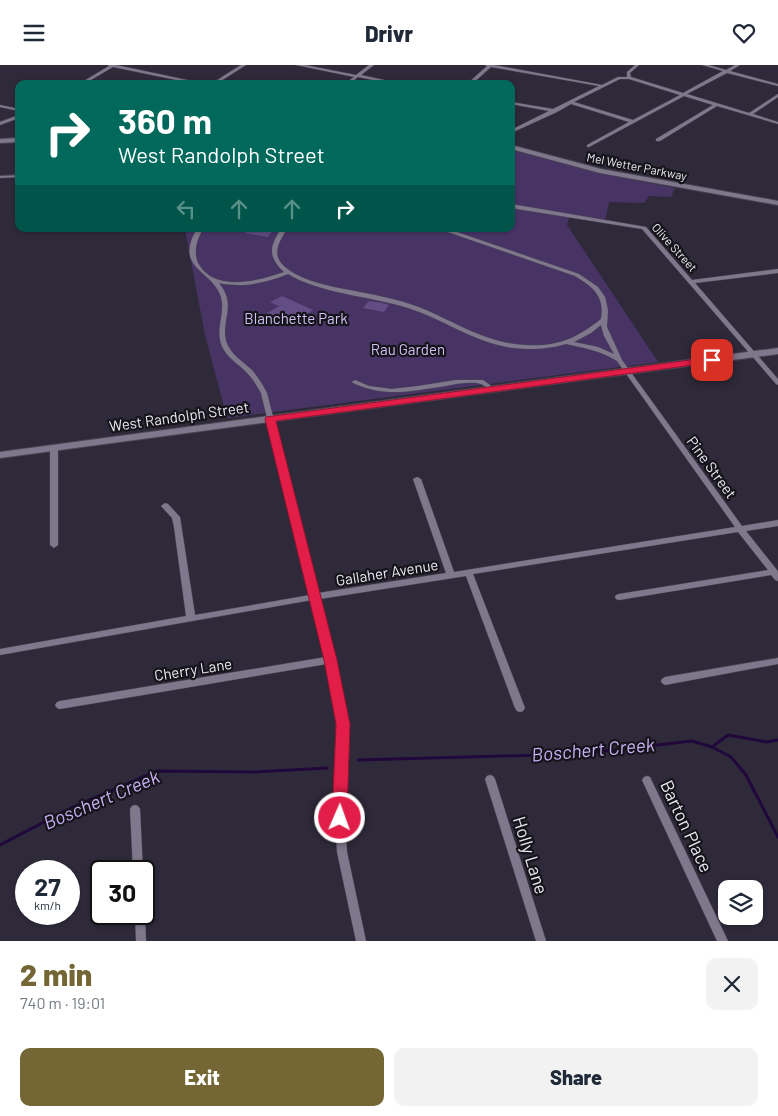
<!DOCTYPE html>
<meta charset="utf-8">
<style>
:root{--surface:#fff;--page:#f2f2f3;--text:#1f2937;--muted:#747a83;--accent:#746735}
body{margin:0;font-family:Barlow,sans-serif;background:var(--page);color:var(--text);height:100vh;display:flex;flex-direction:column;font-size:19px;white-space:nowrap}
*{box-sizing:border-box;margin:0}
p{font-size:16px;color:var(--muted)}
.icon{flex:none;width:28px;height:28px;fill:none;stroke:currentColor;stroke-width:2;stroke-linecap:round;stroke-linejoin:round}
.map{position:relative;height:876px;overflow:hidden}
.side{display:flex;flex-direction:column;background:var(--surface);flex:1}
.side>*{flex:none}
.hud{position:absolute;left:15px;top:15px;width:500px;height:152px;border-radius:10px;box-shadow:0 1px 4px #0004;background:#00695c;color:#fff;overflow:hidden}
.tools{position:absolute;left:718px;top:815px;display:grid;gap:10px}
.tools a{display:grid;place-items:center;width:45px;height:45px;border-radius:10px;background:var(--surface);box-shadow:0 1px 4px #0004;font-size:25px}
.speed{position:absolute;left:15px;top:795px;display:flex;gap:10px;font-size:25px;font-weight:700;text-align:center}
.speed>*{display:grid;place-content:center;width:65px;height:65px;border-radius:50%;background:var(--surface);box-shadow:0 1px 4px #0004;line-height:1}
.speed small{font-size:12px;font-weight:400}
.speed .limit{border:2px solid #111;border-radius:8px;background:#fff;color:#111}
.pin{position:absolute;display:grid;place-items:center;width:42px;height:42px;color:#fff;margin:-21px;border-radius:10px;box-shadow:0 2px 8px #0006}
.me{position:absolute;width:55px;margin:-28px;rotate:2deg;stroke-linejoin:round;filter:drop-shadow(0 0 4px #0008)}
.turn{display:flex;align-items:center;gap:18px;height:105px;padding:0 20px;font-size:22px}
.turn .icon{width:65px;height:65px;stroke-width:2.5}
.turn b{display:block;font-size:35px;line-height:42px}
.lanes{display:flex;align-items:center;height:48px;padding:0 20px;background:#0003;justify-content:center;gap:25px;direction:ltr}
.lanes .off{opacity:.35}
.round{display:grid;place-items:center;flex:none;width:52px;height:52px;border-radius:10px;background:var(--page)}
.summary{display:flex;align-items:center;justify-content:space-between;height:85px;padding:0 20px}
h1{font-size:30px;font-weight:800;line-height:38px;color:var(--accent)}
.button{display:flex;gap:10px;margin-top:auto;padding:10px 20px}
.button a{flex:1;height:58px;border-radius:10px;background:var(--accent);color:#fff;font-size:20px;font-weight:800;line-height:58px;text-align:center}
.button a+a{background:var(--page);color:var(--text)}
header{display:flex;justify-content:space-between;align-items:center;height:65px;padding:0 20px;background:var(--surface);font-size:22px;font-weight:800}
.map>svg:first-child{display:block}
.green{fill:#473465}
.lines{fill:none;stroke-linecap:round;stroke-linejoin:round}
.stream{stroke:#21083c;stroke-width:3}
.building{fill:#624d85}
.minor-casing{stroke:#4a4553;stroke-width:1}
.tertiary-casing{stroke:#4a4553;stroke-width:2}
.secondary-casing{stroke:#4a4553;stroke-width:2}
.minor{fill:#7f788c;fill-rule:evenodd}
.tertiary{fill:#7f788c;fill-rule:evenodd}
.secondary{fill:#7f788c;fill-rule:evenodd}
.route{fill:#e11d48;stroke:#92132f}
.labels{text-anchor:middle;dominant-baseline:central;stroke-width:4.5;stroke-linejoin:round;paint-order:stroke}
.far-street-label{font-size:12px;fill:#ebe8f3;stroke:#16141b}
.park-label{font-size:15px;fill:#d1c0f3;stroke:#16141b}
.street-label{font-size:15px;fill:#ebe8f3;stroke:#16141b}
.near-street-label{font-size:18px;fill:#ebe8f3;stroke:#16141b}
.near-water-label{font-size:19px;font-style:italic;fill:#c9b1f5;stroke:#16141b}
</style>
<header><svg class="icon" aria-label="menu" viewBox="0 0 24 24"><path d="M4 6h16M4 12h16M4 18h16"/></svg>Drivr<svg class="icon" aria-label="heart" viewBox="0 0 24 24"><path d="M12 20l-8-8c-3-5 5-10 8-4 3-6 11-1 8 4z"/></svg></header>
<div class="map">
<svg width="778" height="876" viewBox="0 0 778 876">
<rect width="100%" height="100%" fill="#2f2a3a"/>
<!-- green -->
<path class="green" d="M511 85 598 108 675 123 671 132 649 131 644 138 609 137 605 156 561 151 569 152 567 160 658 297 227 353 205 270 185 164H511Z"/>
<g class="lines">
<!-- stream -->
<g class="stream">
<path d="M712 682 728 670 767 677 778 675"/>
<path d="M358 695 577 689 692 676 712 682 731 692 746 710 778 772"/>
<path d="M0 780 71 743 157 706 252 707 327 703"/>
</g>
</g>
<!-- building -->
<g class="building">
<path d="M245 164H274L268 172 245 168Z"/>
<path d="M282 231 313 245 302 252 295 249 281 258 264 250 279 241 270 237Z"/>
<path d="M369 236 382 238 389 240 384 247 363 243Z"/>
</g>
<g class="lines">
<!-- minor casing -->
<g class="minor-casing">
<g id="minor">
<path d="M108 0H116L206 19H196L113 2 84 19H79L109 1Z"/>
<path d="M241 0H246L216 19H211Z"/>
<path d="M296 0H305L356 10 369 0H374L361 10 403 19H393L358 12 349 19H344L354 12Z"/>
<path d="M485 0H494L602 20 618 12H627V7L635 0H639L630 8 631 12 683 28 723 6 702 0H709L726 5 735 0H740L730 6 778 19V21L727 8 687 29 749 48 778 29V32L753 49 778 57V59L717 41 660 76H656V74L713 40 684 31 589 82H587V80L629 57 571 39 557 47 511 68V65L549 46 511 39V37L553 44 599 21 491 2 472 19H467L487 1ZM620 14H629L680 30 633 55 574 37Z"/>
<path d="M0 40 19 44V46L0 42Z"/>
<path d="M19 50V53L0 60V57Z"/>
<path d="M19 110V112L0 113V111Z"/>
<path d="M511 139 646 162 692 215 778 204V208L695 218 778 314V320L776 319 642 164 511 143Z"/>
<path d="M197 164H203C197 174 193 187 198 198 214 228 259 216 284 207 267 191 270 181 281 164H287C281 174 272 186 281 198 295 214 324 220 344 224 369 229 396 233 421 243 455 257 486 278 524 280 557 282 576 274 601 254 605 231 593 222 575 211L442 165 441 164H448L579 209 598 222 605 232 608 245 607 262 622 295 742 461 778 455V461L746 466 777 505 778 507V516L775 515 771 510 619 535 616 534 615 532 616 530 619 529 768 505 738 467 473 509 525 643 523 646 520 647 517 646 515 643 466 511 320 534 335 595 348 659 345 753 347 787 366 876H356L337 787 335 753 338 659 327 599 60 644 57 643 55 640 57 637 60 636 326 592 312 535 0 590V584L186 551 174 462 172 453 161 441 165 438 168 439 180 452 195 550 310 530 261 328C257 321 253 314 248 309 240 300 230 295 224 285 213 267 226 250 221 232 213 205 173 204 197 164ZM288 209C321 229 371 231 408 243 443 254 470 275 507 282 522 284 537 285 553 282 557 282 563 279 567 279 568 279 569 280 571 280 589 284 600 286 617 296L735 462 454 507 421 414 417 412 413 414 446 508 318 528 267 328C263 320 258 312 252 305 242 296 230 289 226 276 221 253 237 241 219 218 243 223 265 218 288 209ZM601 260 604 271 614 289 598 282 574 277 591 268Z"/>
<path d="M355 315 369 321 392 324 418 321 456 315H483L494 323 491 325C488 324 484 320 481 319 473 316 454 319 446 321 411 326 386 333 353 318L352 317Z"/>
<path d="M51 381H54L58 383V480L54 483 50 480V383Z"/>
<path d="M778 593V599L665 620 662 618 661 616 662 614 665 612Z"/>
<path d="M490 710 493 711 495 714 546 876H536L485 714 487 711Z"/>
<path d="M647 711 650 712 728 876H717L642 715 644 712Z"/>
<path d="M135 740 138 741 140 744 143 806H133L130 744 132 741Z"/>
<path d="M144 845 145 849 146 876H136L135 849H144Z"/>
</g>
</g>
<!-- tertiary casing -->
<g class="tertiary-casing">
<path id="tertiary" d="M778 283V289L0 393V387Z"/>
</g>
<!-- secondary casing -->
<g class="secondary-casing">
<g id="secondary">
<path d="M19 73V77L0 78V74Z"/>
<path d="M511 80 601 104 778 136V140L600 108 511 84Z"/>
</g>
</g>
<!-- minor -->
<use href="#minor" class="minor"/>
<!-- tertiary -->
<use href="#tertiary" class="tertiary"/>
<!-- secondary -->
<use href="#secondary" class="secondary"/>
</g>
<!-- route -->
<path class="route" d="M712 292 716 293V297L276 356 337 595 350 659 347 753 345 757 340 759 334 757 332 753 336 659 324 595 265 354 266 352Z"/>
<g class="labels">
<!-- far-street labels -->
<g class="far-street-label">
<text transform="translate(637 101) rotate(11)">Mel Wetter Parkway</text>
<text transform="translate(675 182) rotate(48)">Olive Street</text>
</g>
<!-- park labels -->
<g class="park-label">
<text x="296" y="253">Blanchette Park</text>
<text x="408" y="284">Rau Garden</text>
</g>
<!-- street labels -->
<g class="street-label">
<text transform="translate(179 351) rotate(-8)">West Randolph Street</text>
<text transform="translate(712 402) rotate(54)">Pine Street</text>
<text transform="translate(387 507) rotate(-9)">Gallaher Avenue</text>
<text transform="translate(193 604) rotate(-9)">Cherry Lane</text>
</g>
<!-- near-street labels -->
<g class="near-street-label">
<text transform="translate(687 761) rotate(65)">Barton Place</text>
<text transform="translate(531 790) rotate(73)">Holly Lane</text>
</g>
<!-- near-water labels -->
<g class="near-water-label">
<text transform="translate(593 684) rotate(-5)">Boschert Creek</text>
<text transform="translate(101 734) rotate(-23)">Boschert Creek</text>
</g>
</g>
</svg>
<div class="tools">
<a><svg class="icon" aria-label="layers" viewBox="0 0 24 24"><path d="M12 4l9 5-9 5-9-5zM3 14l9 5 9-5"/></svg></a>
</div>
<div class="speed"><div>27<small>km/h</small></div><div class="limit">30</div></div>
<div class="pin" style="left:712px;top:295px;background:#d93025"><svg class="icon" aria-label="arrive" viewBox="0 0 24 24"><path d="M6 21V4h12l-3 4 3 4H6"/></svg></div>
<svg class="me" style="left:340px;top:753px" viewBox="-20 -20 40 40"><circle r="17" fill="#e11d48" stroke="#fff" stroke-width="3"/><path d="M0-11L8 9 0 5-8 9z" fill="#fff"/></svg>
<div class="hud">
<div class="turn"><svg class="icon" aria-label="right" viewBox="0 0 24 24"><path d="M7 20v-9h11M14 6l5 5-5 5"/></svg><div><b>360 m</b>West Randolph Street</div></div>
<div class="lanes"><svg class="icon off" aria-label="left" viewBox="0 0 24 24"><path d="M17 20v-9H6M10 6l-5 5 5 5"/></svg><svg class="icon off" aria-label="ahead" viewBox="0 0 24 24"><path d="M12 20V5M6 11l6-6 6 6"/></svg><svg class="icon off" aria-label="ahead" viewBox="0 0 24 24"><path d="M12 20V5M6 11l6-6 6 6"/></svg><svg class="icon" aria-label="right" viewBox="0 0 24 24"><path d="M7 20v-9h11M14 6l5 5-5 5"/></svg></div>
</div>
</div>
<section class="side">
<div class="summary"><div><h1>2 min</h1><p>740 m · 19:01</p></div><a class="round"><svg class="icon" aria-label="close" viewBox="0 0 24 24"><path d="M6 6l12 12M18 6L6 18"/></svg></a></div>
<div class="button"><a>Exit</a><a>Share</a></div>
</section>
